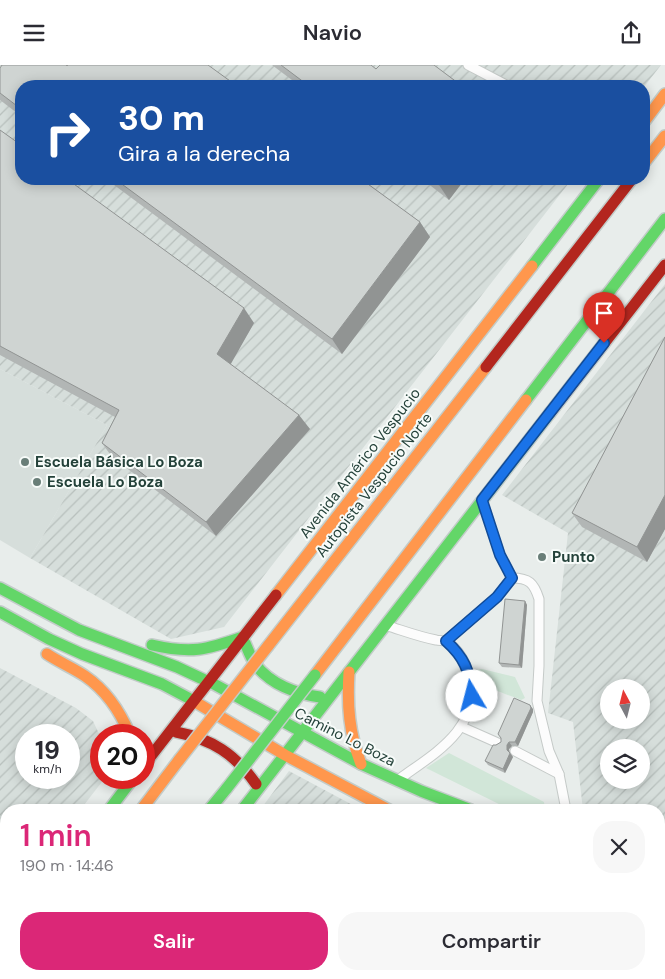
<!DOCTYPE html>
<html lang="es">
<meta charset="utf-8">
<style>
:root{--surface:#fff;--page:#f7f7f7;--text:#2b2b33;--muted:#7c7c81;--accent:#db2777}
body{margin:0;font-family:"DM Sans",sans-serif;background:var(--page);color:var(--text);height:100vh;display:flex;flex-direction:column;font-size:19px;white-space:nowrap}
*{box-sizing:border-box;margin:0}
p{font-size:16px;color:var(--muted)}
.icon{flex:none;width:28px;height:28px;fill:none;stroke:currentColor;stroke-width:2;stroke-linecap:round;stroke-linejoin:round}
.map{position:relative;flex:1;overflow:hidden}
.sheet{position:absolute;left:0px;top:739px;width:665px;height:176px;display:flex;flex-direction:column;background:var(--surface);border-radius:20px 20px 0 0;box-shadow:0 2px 12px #0003}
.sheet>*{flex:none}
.top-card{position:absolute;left:15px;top:15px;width:635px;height:105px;border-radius:20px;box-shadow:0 2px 12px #0003;background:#1a4fa0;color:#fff;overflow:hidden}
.needle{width:32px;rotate:353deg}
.tools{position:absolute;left:600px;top:614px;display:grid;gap:10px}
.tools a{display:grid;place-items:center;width:50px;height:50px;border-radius:50%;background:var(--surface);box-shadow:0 2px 12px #0003;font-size:25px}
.speed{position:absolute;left:15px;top:659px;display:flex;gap:10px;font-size:25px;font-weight:700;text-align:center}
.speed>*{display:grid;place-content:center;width:65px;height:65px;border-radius:50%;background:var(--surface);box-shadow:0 2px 12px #0003;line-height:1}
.speed small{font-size:12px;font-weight:400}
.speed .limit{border:8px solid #d22;background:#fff;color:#111}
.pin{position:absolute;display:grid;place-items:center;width:42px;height:42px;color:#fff;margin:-51px -21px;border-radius:50% 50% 50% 0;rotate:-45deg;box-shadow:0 0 5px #0007}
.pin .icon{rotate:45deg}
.me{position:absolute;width:55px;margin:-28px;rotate:352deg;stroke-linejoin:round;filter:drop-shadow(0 0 4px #0008)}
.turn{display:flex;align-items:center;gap:18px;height:105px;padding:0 20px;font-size:22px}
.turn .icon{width:65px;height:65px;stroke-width:2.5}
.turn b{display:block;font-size:35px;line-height:42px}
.round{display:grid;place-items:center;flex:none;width:52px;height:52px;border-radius:20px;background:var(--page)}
.head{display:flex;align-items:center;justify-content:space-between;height:85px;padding:0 20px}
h1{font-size:30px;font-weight:600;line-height:38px;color:var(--accent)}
.primary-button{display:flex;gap:10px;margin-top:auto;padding:10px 20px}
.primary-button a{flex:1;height:58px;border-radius:20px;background:var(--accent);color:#fff;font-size:20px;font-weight:600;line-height:58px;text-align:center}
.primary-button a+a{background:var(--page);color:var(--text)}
header{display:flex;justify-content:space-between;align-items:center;height:65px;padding:0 20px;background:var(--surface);font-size:22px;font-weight:600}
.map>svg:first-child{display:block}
.built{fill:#d6dedb}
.industrial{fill:url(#industrial-furrows);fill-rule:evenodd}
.grass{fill:#d1e6d8}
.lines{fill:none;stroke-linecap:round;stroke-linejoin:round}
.lane-casing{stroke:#c5cac8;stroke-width:11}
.fast-casing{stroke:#c3ccc9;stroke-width:14}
.slow-casing{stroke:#c3ccc9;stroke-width:14}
.jam-casing{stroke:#c3ccc9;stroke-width:14}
.lane{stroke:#fcfcfc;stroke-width:9}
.fast{stroke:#63d668;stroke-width:11}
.slow{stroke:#ff974d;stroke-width:11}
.jam{stroke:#b3261e;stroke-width:11}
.fast-bridge-casing{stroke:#c3ccc9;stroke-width:14;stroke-linecap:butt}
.slow-bridge-casing{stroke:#c3ccc9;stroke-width:14;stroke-linecap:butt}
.fast-bridge{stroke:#63d668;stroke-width:11}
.slow-bridge{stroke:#ff974d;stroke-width:11}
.wall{fill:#b2b6b5}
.shaded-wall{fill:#919493}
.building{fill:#cfd4d2;stroke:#919493}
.route-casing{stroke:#114b97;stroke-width:12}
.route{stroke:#1a73e8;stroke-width:9}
.poi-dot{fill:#697e78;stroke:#f7fbf9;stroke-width:2}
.labels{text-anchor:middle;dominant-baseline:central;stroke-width:4;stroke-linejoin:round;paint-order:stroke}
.poi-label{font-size:15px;font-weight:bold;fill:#24423a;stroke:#f7fbf9;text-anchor:start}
.street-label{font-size:15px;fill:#24423a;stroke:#f7fbf9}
</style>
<header><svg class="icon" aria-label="menu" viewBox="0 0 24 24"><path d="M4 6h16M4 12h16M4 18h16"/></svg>Navio<svg class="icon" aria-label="share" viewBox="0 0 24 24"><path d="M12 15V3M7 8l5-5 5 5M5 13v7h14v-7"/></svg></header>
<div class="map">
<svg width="665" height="914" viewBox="0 0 665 914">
<defs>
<pattern id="industrial-furrows" width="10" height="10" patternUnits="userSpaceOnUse" patternTransform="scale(1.25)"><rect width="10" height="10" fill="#d6dedb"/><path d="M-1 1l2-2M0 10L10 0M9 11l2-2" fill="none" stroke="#b8c0bd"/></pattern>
</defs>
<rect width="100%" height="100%" fill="#e8edeb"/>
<!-- built -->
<path class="built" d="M0 304 107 360 30 493 0 475Z"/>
<!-- industrial -->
<g class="industrial">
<path d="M0 0H661L644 22 21 21V114H572L224 562 171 574 30 493 107 360 0 304Z"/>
<path d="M665 219V815L659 811V745H583L573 657 548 648 568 468 502 430ZM609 622H641V655H609ZM609 682H641V715H609Z"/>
<path d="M0 603 76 643 93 656 101 673V712L105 713 80 745H6V843L0 851ZM26 670H69V712H26Z"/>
<path d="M289 706 362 745H260Z"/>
<path d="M135 909H657L665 914H131Z"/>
</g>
<!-- grass -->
<g class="grass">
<path d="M482 604 515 612 525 633 521 635C507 629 479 622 474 607L475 605Z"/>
<path d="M449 688 544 737 545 745H511L426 703Z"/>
<path d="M137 909H283L279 914H144Z"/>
</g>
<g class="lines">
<!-- lane casing -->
<g class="lane-casing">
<g id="lane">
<path d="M468 0 508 21"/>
<path d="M484 441 500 490 512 513"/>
<path d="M512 513C529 513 534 518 539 534V601L537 636 549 686 559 709 566 745"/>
<path d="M388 561C404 566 420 572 436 575 440 576 444 575 447 577 459 584 467 599 469 612 481 662 437 687 402 712"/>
<path d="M446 576 497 532 512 513"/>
<path d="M462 662 498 678"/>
<path d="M515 686 559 709"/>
<path d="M659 774 665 763"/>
<path d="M294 914 298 909"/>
<path d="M525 914 526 909"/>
</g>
</g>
<!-- fast casing -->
<g class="fast-casing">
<g id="fast">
<path d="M532 201 599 114"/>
<path d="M526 335 665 154"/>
<path d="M0 523 79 565 177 602 209 617"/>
<path d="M0 547 49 574 82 589 162 619 194 636"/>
<path d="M245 578C248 585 251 593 255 599 270 619 296 629 320 632"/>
<path d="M152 580C191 589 206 585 243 572"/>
<path d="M212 618 361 699 421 726 471 745"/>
<path d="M109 745 134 712"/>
<path d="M209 745 227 723"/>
<path d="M242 745 550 348"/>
<path d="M659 893 665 897"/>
<path d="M76 914 80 909"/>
</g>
</g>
<!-- slow casing -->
<g class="slow-casing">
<g id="slow">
<path d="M644 57 665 29"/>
<path d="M644 98 665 71"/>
<path d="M276 530 532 201"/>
<path d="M268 581 486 302"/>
<path d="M47 589C59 597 73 603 85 611 107 626 120 646 130 670"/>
<path d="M349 607C347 640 349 668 361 699"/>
<path d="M315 610 526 335"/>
<path d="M197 638 285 690 389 745"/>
<path d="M141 745 179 695"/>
<path d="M659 833 665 836"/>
<path d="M0 885 6 877"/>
</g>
</g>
<!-- jam casing -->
<g class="jam-casing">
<g id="jam">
<path d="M486 302 632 114"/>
<path d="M550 348 665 200"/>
<path d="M176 667C212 674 235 689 256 719"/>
<path d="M144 700 276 530"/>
<path d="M12 914 16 909"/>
<path d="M111 914 115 909"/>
</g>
</g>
<!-- lane -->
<use href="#lane" class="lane"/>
<!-- fast -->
<use href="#fast" class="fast"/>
<!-- slow -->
<use href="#slow" class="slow"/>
<!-- jam -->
<use href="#jam" class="jam"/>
<!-- fast-bridge casing -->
<g class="fast-bridge-casing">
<path id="fast-bridge" d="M227 723 315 610"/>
</g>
<!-- slow-bridge casing -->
<g class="slow-bridge-casing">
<path id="slow-bridge" d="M179 695 268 581"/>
</g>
<!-- fast-bridge -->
<use href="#fast-bridge" class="fast-bridge"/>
<!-- slow-bridge -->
<use href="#slow-bridge" class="slow-bridge"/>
</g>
<!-- wall -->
<g class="wall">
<path d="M272 0H371L376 4 462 21H300Z"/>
<path d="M67 1 21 21V51L0 35V3Z"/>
<path d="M0 65 254 258 230 299 310 364 216 471 112 392 102 378 115 352 0 290Z"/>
<path d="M106 114H361L420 157 430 172 342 289Z"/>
<path d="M422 114H465L449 135Z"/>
<path d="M665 272V464L647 497 582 462 572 448Z"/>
<path d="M525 536 527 540 522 603 502 602 499 598Z"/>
<path d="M533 644V647L518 681H512L509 684V687L513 692 505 708 488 700 485 696 496 680 501 677Z"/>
</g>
<!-- shaded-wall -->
<g class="shaded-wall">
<path d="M444 114H465L449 135 439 120Z"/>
<path d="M420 157 430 172 342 289 332 274Z"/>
<path d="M244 243 254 258 228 304 217 289Z"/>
<path d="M299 350 310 364 216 471 206 457Z"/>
<path d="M665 430V464L647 497 637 482Z"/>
<path d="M525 536 527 540 522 603 519 600Z"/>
<path d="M530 640 533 644V647L518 681 515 677Z"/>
<path d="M509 677 512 681 509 684 510 689 507 685V680Z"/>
<path d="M510 688 513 692 505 708 503 704Z"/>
</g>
<!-- building -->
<g class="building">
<path d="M2 0H66L67 1 68 0H208L237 21H21V44L0 28V3Z"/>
<path d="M281 0H371L376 4 380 0H434L462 21H309Z"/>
<path d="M0 65 21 80V114H67L244 243 217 289 299 350 206 457 102 378 119 345 0 281Z"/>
<path d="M115 114H361L420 157 332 274Z"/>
<path d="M431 114H444L439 120Z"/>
<path d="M665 272V430L637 482 572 448Z"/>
<path d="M505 534 525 536 519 600 499 598Z"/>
<path d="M514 633 530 640 531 643 515 677H509L507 680V685L510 688 503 704 485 696 493 680H496L501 677V673L498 669Z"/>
</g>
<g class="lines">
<!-- route casing -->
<g class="route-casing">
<path id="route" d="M472 631C470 606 464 592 446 576L497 532 512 513 500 490 482 435 604 278"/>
</g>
<!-- route -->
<use href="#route" class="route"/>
</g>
<!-- markers -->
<g class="poi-dot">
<circle cx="25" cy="397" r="5"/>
<circle cx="37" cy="417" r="5"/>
<circle cx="542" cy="492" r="5"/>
</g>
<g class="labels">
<!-- poi labels -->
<g class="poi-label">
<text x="35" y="397">Escuela Básica Lo Boza</text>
<text x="47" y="417">Escuela Lo Boza</text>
<text x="552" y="492">Punto</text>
</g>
<!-- street labels -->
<g class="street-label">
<text transform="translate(360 398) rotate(-52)">Avenida Américo Vespucio</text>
<text transform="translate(374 420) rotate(-52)">Autopista Vespucio Norte</text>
<text transform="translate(345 672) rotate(27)">Camino Lo Boza</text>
</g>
</g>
</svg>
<div class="tools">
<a><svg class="needle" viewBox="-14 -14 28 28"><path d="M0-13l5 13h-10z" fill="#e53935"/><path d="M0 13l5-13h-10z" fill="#7c7c81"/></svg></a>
<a><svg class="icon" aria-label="layers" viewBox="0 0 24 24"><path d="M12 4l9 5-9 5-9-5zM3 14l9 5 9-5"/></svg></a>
</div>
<div class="speed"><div>19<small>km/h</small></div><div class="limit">20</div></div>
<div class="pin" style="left:604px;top:278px;background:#d93025"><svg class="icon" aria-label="arrive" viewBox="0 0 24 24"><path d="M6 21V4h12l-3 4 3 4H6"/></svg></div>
<svg class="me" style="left:472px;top:631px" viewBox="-20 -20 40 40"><circle r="19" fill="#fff"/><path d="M0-13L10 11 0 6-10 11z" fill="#1a73e8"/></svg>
<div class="top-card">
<div class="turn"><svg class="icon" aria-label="right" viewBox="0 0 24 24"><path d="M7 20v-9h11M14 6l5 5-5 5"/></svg><div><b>30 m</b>Gira a la derecha</div></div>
</div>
<section class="sheet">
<div class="head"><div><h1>1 min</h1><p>190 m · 14:46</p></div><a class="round"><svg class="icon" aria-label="close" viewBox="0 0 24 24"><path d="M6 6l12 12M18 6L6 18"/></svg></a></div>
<div class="primary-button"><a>Salir</a><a>Compartir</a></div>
</section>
</div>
